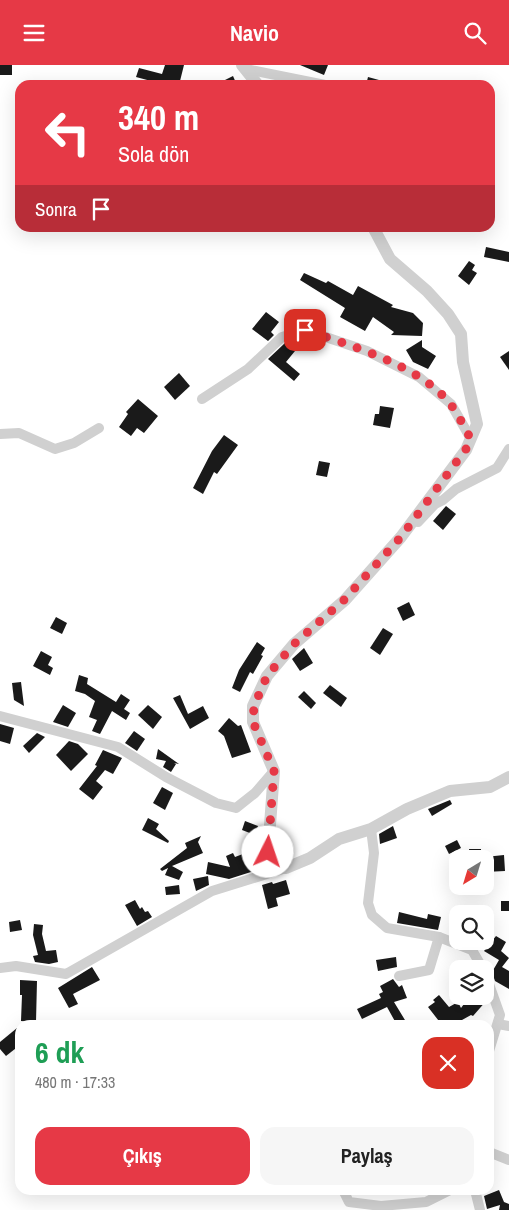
<!DOCTYPE html>
<html lang="tr">
<meta charset="utf-8">
<style>
:root{--surface:#fff;--page:#f6f6f6;--text:#222;--muted:#767676;--accent:#e63946}
body{margin:0;font-family:"Archivo Narrow",sans-serif;background:var(--page);color:var(--text);height:100vh;display:flex;flex-direction:column;font-size:19px;white-space:nowrap}
*{box-sizing:border-box;margin:0}
p{font-size:16px;color:var(--muted)}
.icon{flex:none;width:28px;height:28px;fill:none;stroke:currentColor;stroke-width:2;stroke-linecap:round;stroke-linejoin:round}
.map{position:relative;flex:1;overflow:hidden}
.drawer{position:absolute;left:15px;top:955px;width:479px;height:175px;display:flex;flex-direction:column;background:var(--surface);border-radius:15px;box-shadow:0 5px 20px #0002}
.drawer>*{flex:none}
.guide{position:absolute;left:15px;top:15px;width:480px;height:152px;border-radius:15px;box-shadow:0 5px 20px #0002;background:#e63946;color:#fff;overflow:hidden}
.needle{width:32px;rotate:218deg}
.fabs{position:absolute;left:449px;top:785px;display:grid;gap:10px}
.fabs a{display:grid;place-items:center;width:45px;height:45px;border-radius:10px;background:var(--surface);box-shadow:0 5px 20px #0002;font-size:25px}
.pin{position:absolute;display:grid;place-items:center;width:42px;height:42px;color:#fff;margin:-21px;border-radius:10px;box-shadow:0 2px 8px #0006}
.me{position:absolute;width:55px;margin:-28px;rotate:4deg;stroke-linejoin:round;filter:drop-shadow(0 0 4px #0008)}
.turn{display:flex;align-items:center;gap:18px;height:105px;padding:0 20px;font-size:22px}
.turn .icon{width:65px;height:65px;stroke-width:2.5}
.turn b{display:block;font-size:35px;line-height:42px}
.then{display:flex;align-items:center;height:48px;padding:0 20px;background:#0003;gap:10px;font-size:19px}
.round{display:grid;place-items:center;flex:none;width:52px;height:52px;border-radius:15px;background:var(--page)}
.summary{display:flex;align-items:center;justify-content:space-between;height:85px;padding:0 20px}
h1{font-size:30px;font-weight:700;line-height:38px;color:#1e9e55}
.primary-button{display:flex;gap:10px;margin-top:auto;padding:10px 20px}
.primary-button a{flex:1;height:58px;border-radius:15px;background:var(--accent);color:#fff;font-size:20px;font-weight:700;line-height:58px;text-align:center}
.primary-button a+a{background:var(--page);color:var(--text)}
header{display:flex;justify-content:space-between;align-items:center;height:65px;padding:0 20px;background:var(--accent);color:#fff;font-size:22px;font-weight:700}
.map>svg:first-child{display:block}
.building{fill:#1a1a1a}
.lines{fill:none;stroke-linecap:round;stroke-linejoin:round}
.minor{stroke:#d0d0d0;stroke-width:10}
.tertiary{stroke:#d0d0d0;stroke-width:12}
.route{stroke:#e63946;stroke-width:9;stroke-dasharray:0 16.2}
</style>
<header><svg class="icon" aria-label="menu" viewBox="0 0 24 24"><path d="M4 6h16M4 12h16M4 18h16"/></svg>Navio<svg class="icon" aria-label="search" viewBox="0 0 24 24"><circle cx="10" cy="10" r="6"/><path d="M15 15l6 6"/></svg></header>
<div class="map">
<svg width="509" height="1145" viewBox="0 0 509 1145">
<rect width="100%" height="100%" fill="#fff"/>
<!-- building -->
<g class="building">
<rect x="0" y="0" width="12" height="10"/>
<path d="M165 0H184L179 20H166L136 12 139 3 162 9Z"/>
<path d="M300 0H328L324 10Z"/>
<path d="M233 11 237 20H215Z"/>
<path d="M368 12 390 18 389 20H366Z"/>
<path d="M486 182 509 187V197L484 192Z"/>
<path d="M469 196 475 200 472 205 477 208 469 220 458 211Z"/>
<path d="M304 208 326 218 328 216 353 230 358 221 393 240 391 242 413 248 423 258 422 271 391 270 394 267 373 252 365 266 340 252 345 243 300 215Z"/>
<path d="M266 247 279 257 271 267 274 270 268 276 252 264Z"/>
<path d="M422 275V282L436 291 428 304 413 297 406 285Z"/>
<path d="M285 278 295 286 286 297 300 309 294 316 268 294Z"/>
<path d="M509 286V305L500 292Z"/>
<path d="M179 308 190 321 175 335 164 322Z"/>
<path d="M138 334 158 351 144 368 137 363 131 371 119 362 128 349 126 347Z"/>
<path d="M380 341 394 343 390 363 373 360 375 349H379Z"/>
<path d="M224 370 238 380 217 409 214 407 203 429 193 423 212 386Z"/>
<path d="M319 396 330 398 327 412 316 410Z"/>
<path d="M446 441 456 449 443 465 433 456Z"/>
<path d="M409 537 415 550 403 556 397 543Z"/>
<path d="M56 552 67 558 62 569 50 563Z"/>
<path d="M383 563 393 569 380 590 370 583Z"/>
<path d="M257 577 265 583 261 590 263 591 253 609 250 607 240 627 232 623 239 605Z"/>
<path d="M304 583 313 598 300 606 292 594Z"/>
<path d="M41 586 52 592 48 600 53 603 50 610 33 601Z"/>
<path d="M79 610 88 613 87 619 116 637 121 629 130 635 124 644 130 648 126 655 112 646 100 669 92 666 97 655 89 652 95 636 85 629 75 626Z"/>
<path d="M21 617 24 641 14 635 12 618Z"/>
<path d="M330 620 347 633 341 642 323 628Z"/>
<path d="M304 626 316 638 311 644 298 632Z"/>
<path d="M180 630 188 649 203 641 209 653 190 664 173 633Z"/>
<path d="M63 640 76 648 68 662 53 657Z"/>
<path d="M148 640 162 652 153 664 138 650Z"/>
<path d="M229 653 238 661 241 660 251 687 232 693 224 671 218 666Z"/>
<path d="M0 659 14 663 10 679 0 676Z"/>
<path d="M134 666 145 674 137 686 125 678Z"/>
<path d="M37 668 45 672 29 688 23 681Z"/>
<path d="M69 676 78 679 88 689 71 706 56 690Z"/>
<path d="M158 684 179 699 174 698 176 699 171 707 163 702 166 696 156 694Z"/>
<path d="M103 685 122 693 113 709 105 705 96 716 103 722 93 735 79 724 97 701 95 700Z"/>
<path d="M162 722 173 728 165 745 153 738Z"/>
<path d="M450 735 452 739 432 751 428 744Z"/>
<path d="M148 753 159 759 156 764 169 776 168 778 142 765Z"/>
<path d="M245 756 258 761 255 770 242 765Z"/>
<path d="M393 761 397 773 380 779 379 769Z"/>
<path d="M201 771 198 777 203 788 172 801 183 807 179 815 165 810 168 803 162 806 160 804 187 783 185 778Z"/>
<path d="M457 775 461 783 449 789 445 781Z"/>
<path d="M469 784H481V794H470Z"/>
<path d="M248 787 254 806 229 814 206 809 208 797 230 802 226 791 233 788 235 792Z"/>
<path d="M504 790 505 806 485 807V792Z"/>
<path d="M208 811 209 820 196 826 193 814Z"/>
<path d="M286 815 290 829 276 833 278 841 268 844 262 820 272 817 273 819Z"/>
<path d="M179 820 180 829 166 830 165 822Z"/>
<path d="M135 835 140 844 142 842 145 847 148 846 152 852 137 861 125 840Z"/>
<rect x="501" y="836" width="8" height="10"/>
<path d="M399 847 427 854 428 849 441 852 438 865 397 858Z"/>
<path d="M20 855 22 865 10 867 9 857Z"/>
<path d="M34 859 43 860 42 869 46 886 56 885 58 897 49 899 35 897 33 891 38 890 33 870Z"/>
<path d="M496 871 506 877 501 886 509 893 502 902 509 906V924L495 916 492 907 499 895 484 886Z"/>
<path d="M396 892 397 902 378 906 376 895Z"/>
<path d="M92 902 100 915 73 929 78 939 69 943 58 923Z"/>
<path d="M393 914 399 922 402 920 407 933 394 937 408 960H397L387 942 362 954 357 944 381 933 379 929 383 927 380 921Z"/>
<path d="M20 915 37 916 36 957 21 956 22 930H20Z"/>
<path d="M439 930 449 942 458 937 461 943 470 931H483L487 935 473 951 471 950 453 960H442L428 942 435 937 433 935Z"/>
<path d="M17 963 20 967V980L6 991 0 984V977Z"/>
<path d="M499 1125 504 1137 509 1139V1145H499L500 1140 487 1144 484 1131Z"/>
</g>
<g class="lines">
<!-- minor -->
<g class="minor">
<path d="M246 4 325 20"/>
<path d="M202 334 248 304 282 272 305 265 367 286 419 312 451 339 471 374"/>
<path d="M0 369 19 368 55 384 74 378 99 363"/>
<path d="M418 457 435 439 443 435 456 424 497 403 509 384"/>
<path d="M0 651 118 682 166 712 216 738 236 743 255 728 274 706"/>
<path d="M371 764 374 788 368 838 372 850 387 863 439 872 472 885 483 904"/>
<path d="M0 903 16 901 66 909 212 826 286 803"/>
<path d="M485 908 500 950 489 986"/>
<path d="M399 911 429 905 439 872"/>
<path d="M498 959 509 961"/>
<path d="M489 1087 509 1095"/>
<path d="M343 1125 349 1137 381 1141 426 1137 450 1125"/>
<path d="M475 1125 480 1145"/>
</g>
<!-- tertiary -->
<g class="tertiary">
<path d="M242 0 258 20"/>
<path d="M373 162 390 194 427 226 448 249 461 269 463 297 477 359 466 385 401 472 345 535 294 579 267 611 253 641V657L274 706 268 787 272 799 286 803 310 793 339 774 371 764 407 744 450 726 490 722 509 712"/>
</g>
</g>
<g class="lines">
<!-- route -->
<path class="route" d="M268 787 274 706 253 657 254 641 267 611 294 579 344 535 401 472 466 384 471 374C464 363 459 350 451 340 422 301 349 280 305 265"/>
</g>
</svg>
<div class="fabs">
<a><svg class="needle" viewBox="-14 -14 28 28"><path d="M0-13l5 13h-10z" fill="#e53935"/><path d="M0 13l5-13h-10z" fill="#767676"/></svg></a>
<a><svg class="icon" aria-label="search" viewBox="0 0 24 24"><circle cx="10" cy="10" r="6"/><path d="M15 15l6 6"/></svg></a>
<a><svg class="icon" aria-label="layers" viewBox="0 0 24 24"><path d="M12 4l9 5-9 5-9-5zM3 14l9 5 9-5"/></svg></a>
</div>
<div class="pin" style="left:305px;top:265px;background:#d93025"><svg class="icon" aria-label="arrive" viewBox="0 0 24 24"><path d="M6 21V4h12l-3 4 3 4H6"/></svg></div>
<svg class="me" style="left:268px;top:787px" viewBox="-20 -20 40 40"><circle r="19" fill="#fff"/><path d="M0-13L10 11 0 6-10 11z" fill="#e63946"/></svg>
<div class="guide">
<div class="turn"><svg class="icon" aria-label="left" viewBox="0 0 24 24"><path d="M17 20v-9H6M10 6l-5 5 5 5"/></svg><div><b>340 m</b>Sola dön</div></div>
<div class="then">Sonra<svg class="icon" aria-label="arrive" viewBox="0 0 24 24"><path d="M6 21V4h12l-3 4 3 4H6"/></svg></div>
</div>
<section class="drawer">
<div class="summary"><div><h1>6 dk</h1><p>480 m · 17:33</p></div><a class="round" style="background:#d93025;color:#fff"><svg class="icon" aria-label="close" viewBox="0 0 24 24"><path d="M6 6l12 12M18 6L6 18"/></svg></a></div>
<div class="primary-button"><a>Çıkış</a><a>Paylaş</a></div>
</section>
</div>
